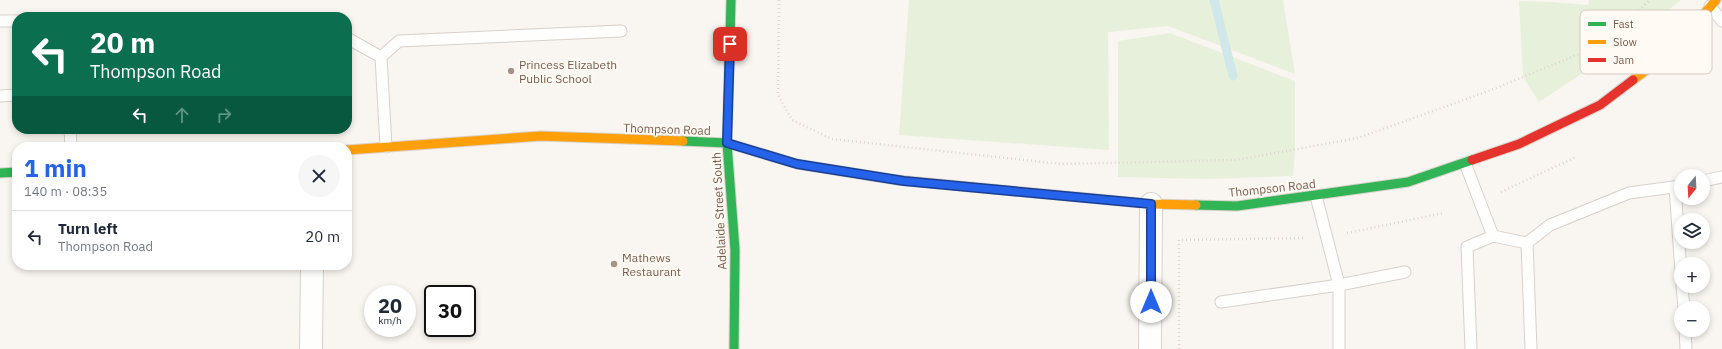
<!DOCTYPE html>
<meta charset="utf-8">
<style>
:root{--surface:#fff;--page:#f6f6f7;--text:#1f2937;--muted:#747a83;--line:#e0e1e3;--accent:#2563eb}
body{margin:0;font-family:"IBM Plex Sans",sans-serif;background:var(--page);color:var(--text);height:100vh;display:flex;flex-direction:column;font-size:15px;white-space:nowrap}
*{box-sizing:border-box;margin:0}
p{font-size:13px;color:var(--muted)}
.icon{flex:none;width:22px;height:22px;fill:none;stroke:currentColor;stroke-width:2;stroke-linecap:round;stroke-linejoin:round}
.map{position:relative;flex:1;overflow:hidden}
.details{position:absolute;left:12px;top:142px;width:340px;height:128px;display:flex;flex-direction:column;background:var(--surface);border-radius:16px;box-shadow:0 2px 6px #0003}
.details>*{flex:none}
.guide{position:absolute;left:12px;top:12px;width:340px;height:122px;border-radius:16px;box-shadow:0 2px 6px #0003;background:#0b6e4f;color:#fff;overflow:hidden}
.needle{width:26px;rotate:198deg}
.tools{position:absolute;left:1674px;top:169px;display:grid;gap:8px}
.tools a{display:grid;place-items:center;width:36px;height:36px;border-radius:50%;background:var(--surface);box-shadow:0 2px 6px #0003;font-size:20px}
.speed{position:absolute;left:364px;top:285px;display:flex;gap:8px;font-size:20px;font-weight:700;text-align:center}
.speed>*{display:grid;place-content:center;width:52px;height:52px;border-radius:50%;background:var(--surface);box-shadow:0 2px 6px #0003;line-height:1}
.speed small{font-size:10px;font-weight:400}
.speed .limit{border:2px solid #111;border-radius:6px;background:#fff;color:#111}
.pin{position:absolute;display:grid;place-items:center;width:34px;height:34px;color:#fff;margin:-17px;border-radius:8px;box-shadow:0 2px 6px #0006}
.me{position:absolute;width:44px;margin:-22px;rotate:0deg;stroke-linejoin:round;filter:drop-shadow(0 0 3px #0008)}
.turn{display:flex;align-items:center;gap:14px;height:84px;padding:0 12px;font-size:18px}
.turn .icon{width:52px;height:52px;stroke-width:2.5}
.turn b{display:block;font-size:28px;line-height:34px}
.lanes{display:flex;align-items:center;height:38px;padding:0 12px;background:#0003;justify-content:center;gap:20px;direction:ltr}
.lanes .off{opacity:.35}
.round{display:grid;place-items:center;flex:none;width:42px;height:42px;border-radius:21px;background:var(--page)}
.headline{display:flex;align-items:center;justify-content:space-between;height:68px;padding:0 12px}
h1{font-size:24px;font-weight:700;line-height:30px;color:var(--accent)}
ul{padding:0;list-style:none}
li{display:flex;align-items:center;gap:12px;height:52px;padding:0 12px;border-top:1px solid var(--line)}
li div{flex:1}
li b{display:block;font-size:15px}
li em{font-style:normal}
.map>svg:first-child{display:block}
.green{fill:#e7f0db}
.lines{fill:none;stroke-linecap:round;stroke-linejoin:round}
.stream{stroke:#d0e8ea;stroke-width:9}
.lane-casing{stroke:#d7d1cb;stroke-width:13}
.street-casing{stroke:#d7d1cb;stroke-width:24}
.fast-casing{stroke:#d9d2cb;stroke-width:11}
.slow-casing{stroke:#d9d2cb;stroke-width:11}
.jam-casing{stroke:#d9d2cb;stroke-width:11}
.path{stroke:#dcd5d0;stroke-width:2.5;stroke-dasharray:1 3;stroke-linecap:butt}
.lane{stroke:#fefefd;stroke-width:11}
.street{stroke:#fefefd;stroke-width:22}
.fast{stroke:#30b455;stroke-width:9}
.slow{stroke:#ff9f0a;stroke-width:9}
.jam{stroke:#e5322d;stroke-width:9}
.route-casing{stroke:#184099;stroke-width:10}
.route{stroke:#2563eb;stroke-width:7}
.poi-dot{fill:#a69286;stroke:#fffaf3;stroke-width:1.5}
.labels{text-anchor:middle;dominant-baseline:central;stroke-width:3.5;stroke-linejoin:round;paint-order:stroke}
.poi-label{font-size:12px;fill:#7a5c4d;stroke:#fffaf3;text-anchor:start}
.street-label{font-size:12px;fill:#7a5c4d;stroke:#fffaf3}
.key{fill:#fffaf3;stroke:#d7cbc1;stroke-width:1}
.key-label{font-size:11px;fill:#7a5c4d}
</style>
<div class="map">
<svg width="1722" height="349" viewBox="0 0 1722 349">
<rect width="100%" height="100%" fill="#f9f5f0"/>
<!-- green -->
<g class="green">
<path d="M909 0H1283L1295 74 1168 26 1108 32 1109 150 899 135Z"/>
<path d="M1589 0H1681L1631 41 1539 102 1523 77 1519 1 1552 2 1588 5Z"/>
<path d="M1170 33 1295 81V149L1293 176 1207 179 1118 177V41Z"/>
</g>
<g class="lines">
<!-- stream -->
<path class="stream" d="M1214 0 1233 76"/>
<!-- lane casing -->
<g class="lane-casing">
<g id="lane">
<path d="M1710 6 1722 21"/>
<path d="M0 21H17"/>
<path d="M347 38 381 57 386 147"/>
<path d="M381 57 399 41 621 31"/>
<path d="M0 96 17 95"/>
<path d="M70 129 71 147"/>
<path d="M1465 163 1493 236"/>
<path d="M1703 181 1722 177"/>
<path d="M1675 187 1681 272"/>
<path d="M1316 196 1339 285V349"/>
<path d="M1527 243 1531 349"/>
<path d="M1682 286 1684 308"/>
<path d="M1221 302 1339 285 1405 272"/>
<path d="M1685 330 1686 349"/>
<path d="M1471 349 1467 247 1493 236 1527 243 1550 225 1629 193 1681 186"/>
</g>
</g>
<!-- street casing -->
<g class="street-casing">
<g id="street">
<path d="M311 349 312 265"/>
<path d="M1150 349 1151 204"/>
</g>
</g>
<!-- fast casing -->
<g class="fast-casing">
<g id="fast">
<path d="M731 0 727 143 735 250 734 349"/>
<path d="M683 141 727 143 797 164 897 180"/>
<path d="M0 173 17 172"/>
<path d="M1196 205 1237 206 1408 182 1472 160"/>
</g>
</g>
<!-- slow casing -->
<g class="slow-casing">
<g id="slow">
<path d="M1633 80 1674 49 1716 0"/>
<path d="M347 150 541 136 683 141"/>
<path d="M897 180 1151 204 1196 205"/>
</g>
</g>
<!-- jam casing -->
<g class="jam-casing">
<path id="jam" d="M1472 160 1519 144 1600 105 1633 80"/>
</g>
<!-- path -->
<g class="path">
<path d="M779 0 778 95 792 120 832 139 1061 164 1236 160 1358 138 1494 89 1579 54 1627 21 1650 0"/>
<path d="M1501 192 1576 157"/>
<path d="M1347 233 1444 213"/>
<path d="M1179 349V240L1306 238"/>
</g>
<!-- lane -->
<use href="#lane" class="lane"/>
<!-- street -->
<use href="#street" class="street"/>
<!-- fast -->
<use href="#fast" class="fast"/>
<!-- slow -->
<use href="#slow" class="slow"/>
<!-- jam -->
<use href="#jam" class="jam"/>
</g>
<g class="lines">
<!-- route casing -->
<g class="route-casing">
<path id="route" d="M730 44 727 143 797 164 904 181 1151 204V302"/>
</g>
<!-- route -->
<use href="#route" class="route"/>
</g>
<!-- markers -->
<g class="poi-dot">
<circle cx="511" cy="71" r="4"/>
<circle cx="614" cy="264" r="4"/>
</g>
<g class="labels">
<!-- poi labels -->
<g class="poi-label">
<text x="519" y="64">Princess Elizabeth<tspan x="519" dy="14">Public School</tspan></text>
<text x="622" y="257">Mathews<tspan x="622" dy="14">Restaurant</tspan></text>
</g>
<!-- street labels -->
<g class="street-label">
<text transform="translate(667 129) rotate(2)">Thompson Road</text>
<text transform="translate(1272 188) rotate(-6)">Thompson Road</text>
<text transform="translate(719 211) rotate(-93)">Adelaide Street South</text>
</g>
</g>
<!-- legend -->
<rect x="1580" y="10" width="132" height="64" rx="6" class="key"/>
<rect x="1588" y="22" width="18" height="4" fill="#30b455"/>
<rect x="1588" y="40" width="18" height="4" fill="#ff9f0a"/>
<rect x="1588" y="58" width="18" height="4" fill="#e5322d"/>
<g class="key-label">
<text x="1613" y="28">Fast</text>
<text x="1613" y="46">Slow</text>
<text x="1613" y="64">Jam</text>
</g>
</svg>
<div class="tools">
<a><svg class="needle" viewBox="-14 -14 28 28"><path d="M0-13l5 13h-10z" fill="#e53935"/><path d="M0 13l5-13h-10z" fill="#747a83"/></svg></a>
<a><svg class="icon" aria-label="layers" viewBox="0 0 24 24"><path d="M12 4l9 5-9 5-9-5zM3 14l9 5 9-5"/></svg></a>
<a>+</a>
<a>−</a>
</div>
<div class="speed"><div>20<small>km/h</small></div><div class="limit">30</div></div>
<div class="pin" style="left:730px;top:44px;background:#d93025"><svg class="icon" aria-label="arrive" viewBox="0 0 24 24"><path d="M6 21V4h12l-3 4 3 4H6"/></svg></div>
<svg class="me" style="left:1151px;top:302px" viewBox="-20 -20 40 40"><circle r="19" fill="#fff"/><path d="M0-13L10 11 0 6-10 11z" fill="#2563eb"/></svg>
<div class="guide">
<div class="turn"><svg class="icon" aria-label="left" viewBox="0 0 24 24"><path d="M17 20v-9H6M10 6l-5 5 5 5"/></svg><div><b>20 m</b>Thompson Road</div></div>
<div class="lanes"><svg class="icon" aria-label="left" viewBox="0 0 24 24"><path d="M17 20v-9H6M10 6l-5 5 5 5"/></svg><svg class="icon off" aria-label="ahead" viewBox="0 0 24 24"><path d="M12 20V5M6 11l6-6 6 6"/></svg><svg class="icon off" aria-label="right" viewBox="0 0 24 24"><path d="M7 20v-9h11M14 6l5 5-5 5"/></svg></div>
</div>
<section class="details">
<div class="headline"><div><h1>1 min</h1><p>140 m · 08:35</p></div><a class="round"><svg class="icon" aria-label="close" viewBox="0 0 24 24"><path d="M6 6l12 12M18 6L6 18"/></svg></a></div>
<ul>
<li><svg class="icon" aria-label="left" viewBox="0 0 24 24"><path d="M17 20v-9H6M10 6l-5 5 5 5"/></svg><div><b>Turn left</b><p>Thompson Road</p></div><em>20 m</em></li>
</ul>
</section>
</div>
